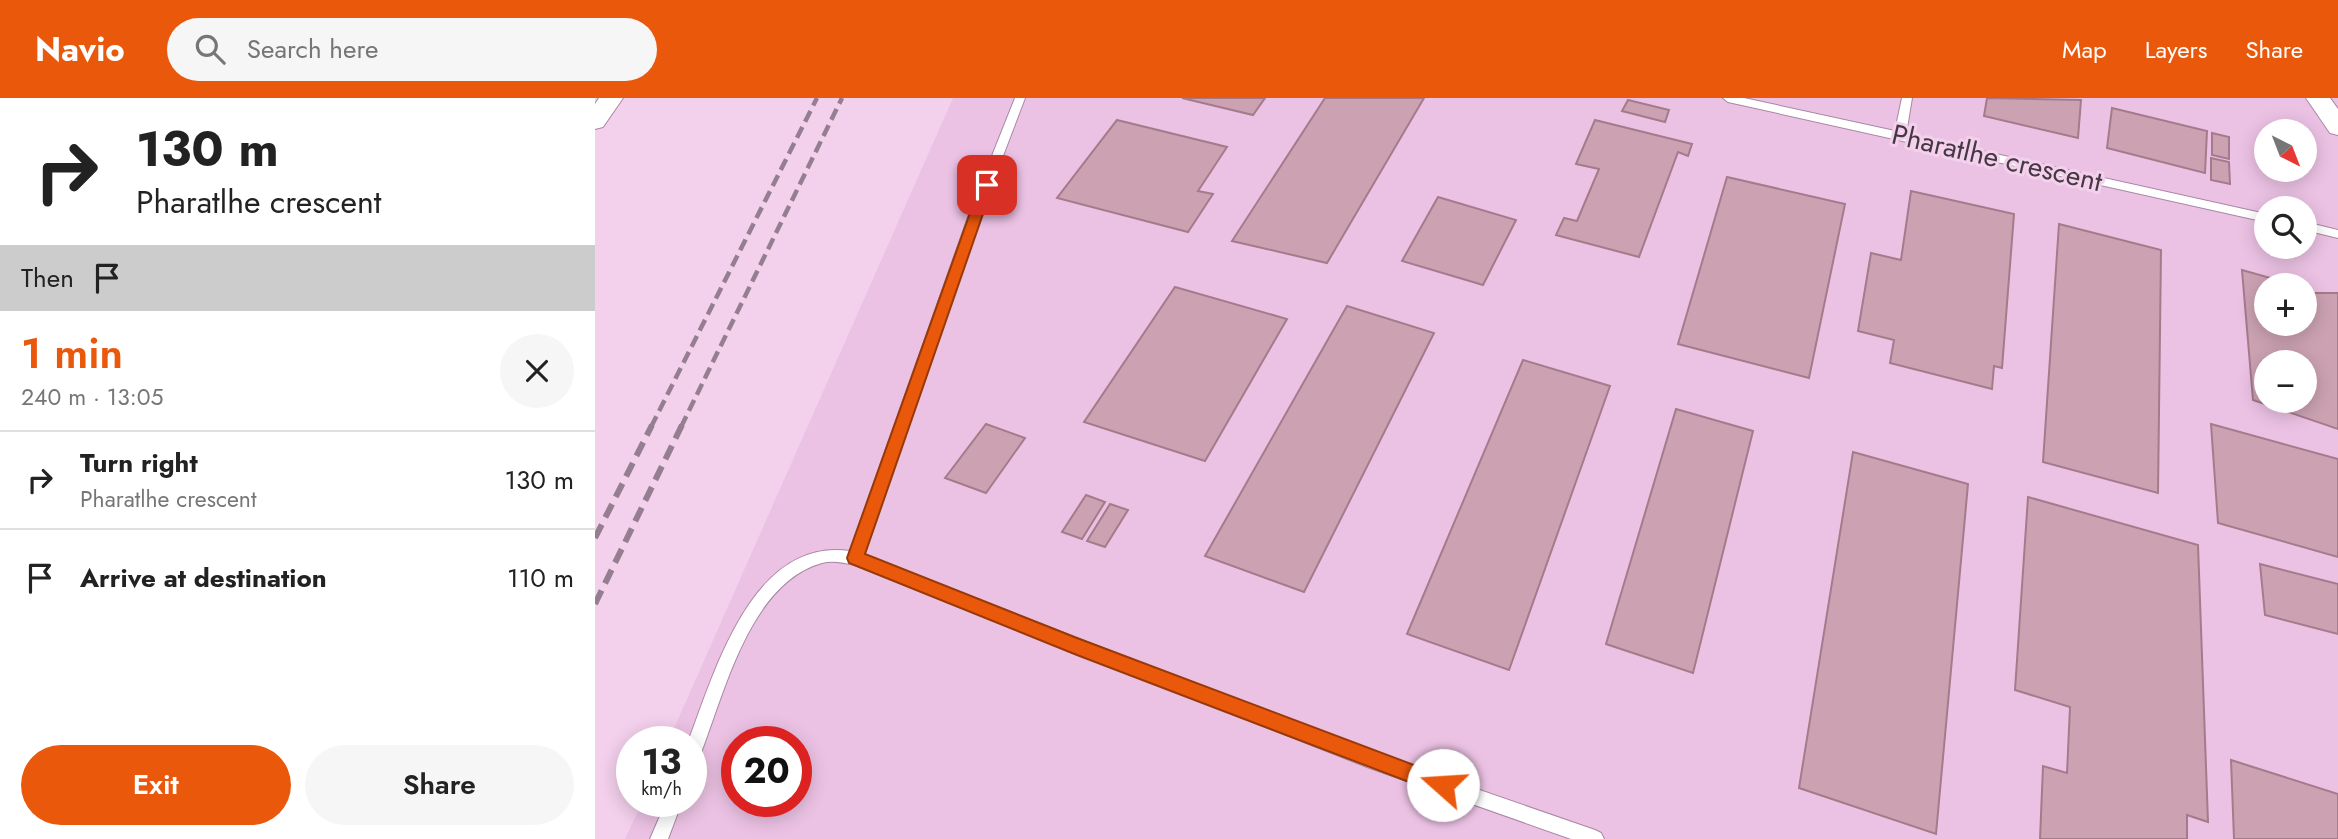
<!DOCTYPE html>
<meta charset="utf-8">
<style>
:root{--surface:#fff;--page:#f6f6f6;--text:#222;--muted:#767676;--line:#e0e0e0;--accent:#ea580c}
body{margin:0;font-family:Jost,sans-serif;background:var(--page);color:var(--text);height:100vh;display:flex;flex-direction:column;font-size:26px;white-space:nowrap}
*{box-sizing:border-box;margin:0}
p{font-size:23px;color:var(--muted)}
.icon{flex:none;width:38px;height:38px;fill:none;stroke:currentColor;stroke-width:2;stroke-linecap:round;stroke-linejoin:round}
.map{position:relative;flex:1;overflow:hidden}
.drawer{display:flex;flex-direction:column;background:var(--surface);width:595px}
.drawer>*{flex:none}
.hud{background:#fff;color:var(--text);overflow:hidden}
.needle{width:46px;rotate:138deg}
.controls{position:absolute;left:1659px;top:21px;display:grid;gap:14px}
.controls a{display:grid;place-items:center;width:63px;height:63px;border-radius:50%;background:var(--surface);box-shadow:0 4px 18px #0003;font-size:35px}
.speed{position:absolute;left:21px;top:628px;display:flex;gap:14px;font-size:35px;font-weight:700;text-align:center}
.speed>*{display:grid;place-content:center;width:91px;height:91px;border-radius:50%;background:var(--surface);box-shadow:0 4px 18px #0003;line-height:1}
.speed small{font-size:18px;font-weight:400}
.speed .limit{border:10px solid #d22;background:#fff;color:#111}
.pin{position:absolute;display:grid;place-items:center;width:60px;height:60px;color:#fff;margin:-30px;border-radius:14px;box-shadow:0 4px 10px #0006}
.me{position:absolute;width:77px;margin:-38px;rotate:289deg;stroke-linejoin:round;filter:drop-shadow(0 0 5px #0008)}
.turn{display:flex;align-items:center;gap:24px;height:147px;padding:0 21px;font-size:32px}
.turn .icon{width:91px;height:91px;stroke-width:2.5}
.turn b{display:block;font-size:49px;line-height:60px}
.then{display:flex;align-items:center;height:66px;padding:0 21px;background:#0003;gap:14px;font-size:26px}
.round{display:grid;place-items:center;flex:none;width:74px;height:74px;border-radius:37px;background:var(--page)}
.head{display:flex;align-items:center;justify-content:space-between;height:119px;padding:0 21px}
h1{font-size:42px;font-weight:600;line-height:52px;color:var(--accent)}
.button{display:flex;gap:14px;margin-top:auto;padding:14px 21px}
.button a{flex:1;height:80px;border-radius:42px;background:var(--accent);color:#fff;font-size:28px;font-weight:600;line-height:80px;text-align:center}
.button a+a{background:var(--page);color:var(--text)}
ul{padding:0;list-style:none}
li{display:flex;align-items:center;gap:21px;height:98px;padding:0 21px;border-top:2px solid var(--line)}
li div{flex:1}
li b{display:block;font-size:26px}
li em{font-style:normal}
header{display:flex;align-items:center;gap:42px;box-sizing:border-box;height:98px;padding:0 35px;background:var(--accent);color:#fff}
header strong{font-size:33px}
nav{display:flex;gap:38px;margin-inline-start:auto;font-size:24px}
.search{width:490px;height:63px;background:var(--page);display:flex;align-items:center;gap:18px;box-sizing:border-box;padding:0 24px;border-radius:38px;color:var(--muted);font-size:26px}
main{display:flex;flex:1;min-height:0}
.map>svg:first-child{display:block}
.built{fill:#ecc2e4;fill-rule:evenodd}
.building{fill:#cca2b3;stroke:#a47b8b;stroke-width:2;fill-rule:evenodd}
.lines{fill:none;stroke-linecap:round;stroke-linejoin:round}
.lane-casing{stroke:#a887a2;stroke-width:2}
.street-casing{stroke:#a887a2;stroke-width:2}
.lane{fill:#fff;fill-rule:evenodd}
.street{fill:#fff;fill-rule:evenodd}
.rail-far1{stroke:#967e91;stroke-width:4.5;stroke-dasharray:12 6;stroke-linecap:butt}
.rail{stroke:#967e91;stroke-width:6;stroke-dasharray:15 8;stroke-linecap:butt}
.route{fill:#ea580c;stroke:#983908;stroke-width:2}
.labels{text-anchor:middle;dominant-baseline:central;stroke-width:6;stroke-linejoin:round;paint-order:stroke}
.street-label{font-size:28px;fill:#463843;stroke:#f3d0ec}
</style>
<header>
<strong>Navio</strong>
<div class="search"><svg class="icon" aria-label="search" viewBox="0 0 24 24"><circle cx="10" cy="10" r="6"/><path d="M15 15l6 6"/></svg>Search here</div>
<nav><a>Map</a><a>Layers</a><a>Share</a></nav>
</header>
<main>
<section class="drawer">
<div class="hud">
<div class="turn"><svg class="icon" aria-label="right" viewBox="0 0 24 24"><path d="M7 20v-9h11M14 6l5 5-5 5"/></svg><div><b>130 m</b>Pharatlhe crescent</div></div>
<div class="then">Then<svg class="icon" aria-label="arrive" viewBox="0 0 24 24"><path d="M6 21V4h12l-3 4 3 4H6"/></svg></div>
</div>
<div class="head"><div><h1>1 min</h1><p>240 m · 13:05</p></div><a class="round"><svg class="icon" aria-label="close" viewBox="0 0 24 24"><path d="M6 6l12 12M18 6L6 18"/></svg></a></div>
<ul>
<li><svg class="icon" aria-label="right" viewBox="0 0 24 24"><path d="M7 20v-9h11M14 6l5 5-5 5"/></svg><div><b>Turn right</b><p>Pharatlhe crescent</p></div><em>130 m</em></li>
<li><svg class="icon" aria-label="arrive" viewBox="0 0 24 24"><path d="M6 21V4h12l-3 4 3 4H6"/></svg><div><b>Arrive at destination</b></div><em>110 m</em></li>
</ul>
<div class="button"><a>Exit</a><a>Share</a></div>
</section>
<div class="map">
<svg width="1743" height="741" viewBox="0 0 1743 741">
<rect width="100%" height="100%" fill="#f3d0ec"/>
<!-- built -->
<path class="built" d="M358 0H1743V741H30L47 704H96V644H73ZM1671 33H1710V72H1671ZM1671 110H1710V149H1671ZM1671 187H1710V226H1671ZM1671 264H1710V303H1671ZM142 644H201V704H142Z"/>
<!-- building -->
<g class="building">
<path d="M587 0H670L658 17Z"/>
<path d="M730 0H829L732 165 637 143Z"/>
<path d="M1392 0 1486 2 1483 40 1389 18Z"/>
<path d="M1033 2 1074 12 1070 24 1027 13Z"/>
<path d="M1517 10 1612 33 1610 75 1512 50Z"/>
<path d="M522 22 632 49 603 93 618 96 593 134 462 100Z"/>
<path d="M1000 22 1097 46 1093 58 1083 54 1044 159 961 137 969 120 982 123 1004 71 981 66Z"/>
<path d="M1617 35 1634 39V61L1617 57Z"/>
<path d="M1616 60 1634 64 1635 86 1616 82Z"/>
<path d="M1132 79 1250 106 1214 280 1083 246Z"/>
<path d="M1316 93 1419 116 1407 270 1399 268 1397 291 1295 265 1299 242 1263 233 1276 155 1306 162Z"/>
<path d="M843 99 921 122 888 187 807 163Z"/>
<path d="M1464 126 1566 152 1563 395 1448 364Z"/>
<path d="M1647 172 1679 181 1681 187H1671V226H1710V195H1743V331L1658 302ZM1671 264H1710V303H1671Z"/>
<path d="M580 189 692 221 610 363 489 324Z"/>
<path d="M752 208 839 235 709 494 610 458Z"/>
<path d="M928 262 1015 288 914 572 812 536Z"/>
<path d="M1081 311 1158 333 1098 575 1011 546Z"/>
<path d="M391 326 430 340 391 395 350 380Z"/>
<path d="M1616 326 1743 361V459L1623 425Z"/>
<path d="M1258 354 1373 386 1341 736 1204 690Z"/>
<path d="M491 397 510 404 487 441 467 434Z"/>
<path d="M1433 399 1603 447 1613 724 1592 717V741H1445L1448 668 1472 675 1475 609 1420 592Z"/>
<path d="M515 406 533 412 510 449 492 443Z"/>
<path d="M1665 466 1743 486V536L1670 517Z"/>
<path d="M1636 662 1743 696V741H1639Z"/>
</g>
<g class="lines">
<!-- lane casing -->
<g class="lane-casing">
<g id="lane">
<path d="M420 0H430L389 108 269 457 772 653 1000 732 1006 735 1009 741H976L772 669 260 467C249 465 238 462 227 465 152 486 128 602 102 665L96 667V644H93C120 573 157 439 255 453L377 108Z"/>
<path d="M1128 0H1149L1300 33 1307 0H1317L1311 36 1671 116V124L1133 4Z"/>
<path d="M1710 124 1743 132V140L1710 132Z"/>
<path d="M71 704H87L73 741H55Z"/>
</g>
</g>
<!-- street casing -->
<g class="street-casing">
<g id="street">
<path d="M4 0H28L8 29 0 31V6Z"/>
<path d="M1711 0H1735L1743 11V37L1735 35Z"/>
</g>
</g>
<!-- lane -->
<use href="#lane" class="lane"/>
<!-- street -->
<use href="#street" class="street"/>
<!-- rail-far1 -->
<g class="rail-far1">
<path d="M56 329 222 0"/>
<path d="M86 329 247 0"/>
</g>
<!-- rail -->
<g class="rail">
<path d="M0 440 57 327"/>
<path d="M0 506 87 327"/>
</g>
</g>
<!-- route -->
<path class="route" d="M392 82 398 87 270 456 482 540 848 678 855 681 858 687 855 694 848 697 482 557 254 465 252 460 385 87Z"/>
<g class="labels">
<!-- street labels -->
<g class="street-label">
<text transform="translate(1402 60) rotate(13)">Pharatlhe crescent</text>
</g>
</g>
</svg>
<div class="controls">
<a><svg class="needle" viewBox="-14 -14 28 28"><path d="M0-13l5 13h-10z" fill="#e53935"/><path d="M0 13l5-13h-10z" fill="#767676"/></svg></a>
<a><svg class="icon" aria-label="search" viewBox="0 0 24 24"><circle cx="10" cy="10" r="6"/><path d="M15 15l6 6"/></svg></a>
<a>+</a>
<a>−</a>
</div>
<div class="speed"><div>13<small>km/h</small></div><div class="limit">20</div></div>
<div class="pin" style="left:392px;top:87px;background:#d93025"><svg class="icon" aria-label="arrive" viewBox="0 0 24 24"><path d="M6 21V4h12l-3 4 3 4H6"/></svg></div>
<svg class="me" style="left:848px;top:687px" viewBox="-20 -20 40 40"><circle r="19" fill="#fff"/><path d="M0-13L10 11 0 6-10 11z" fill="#ea580c"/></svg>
</div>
</main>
